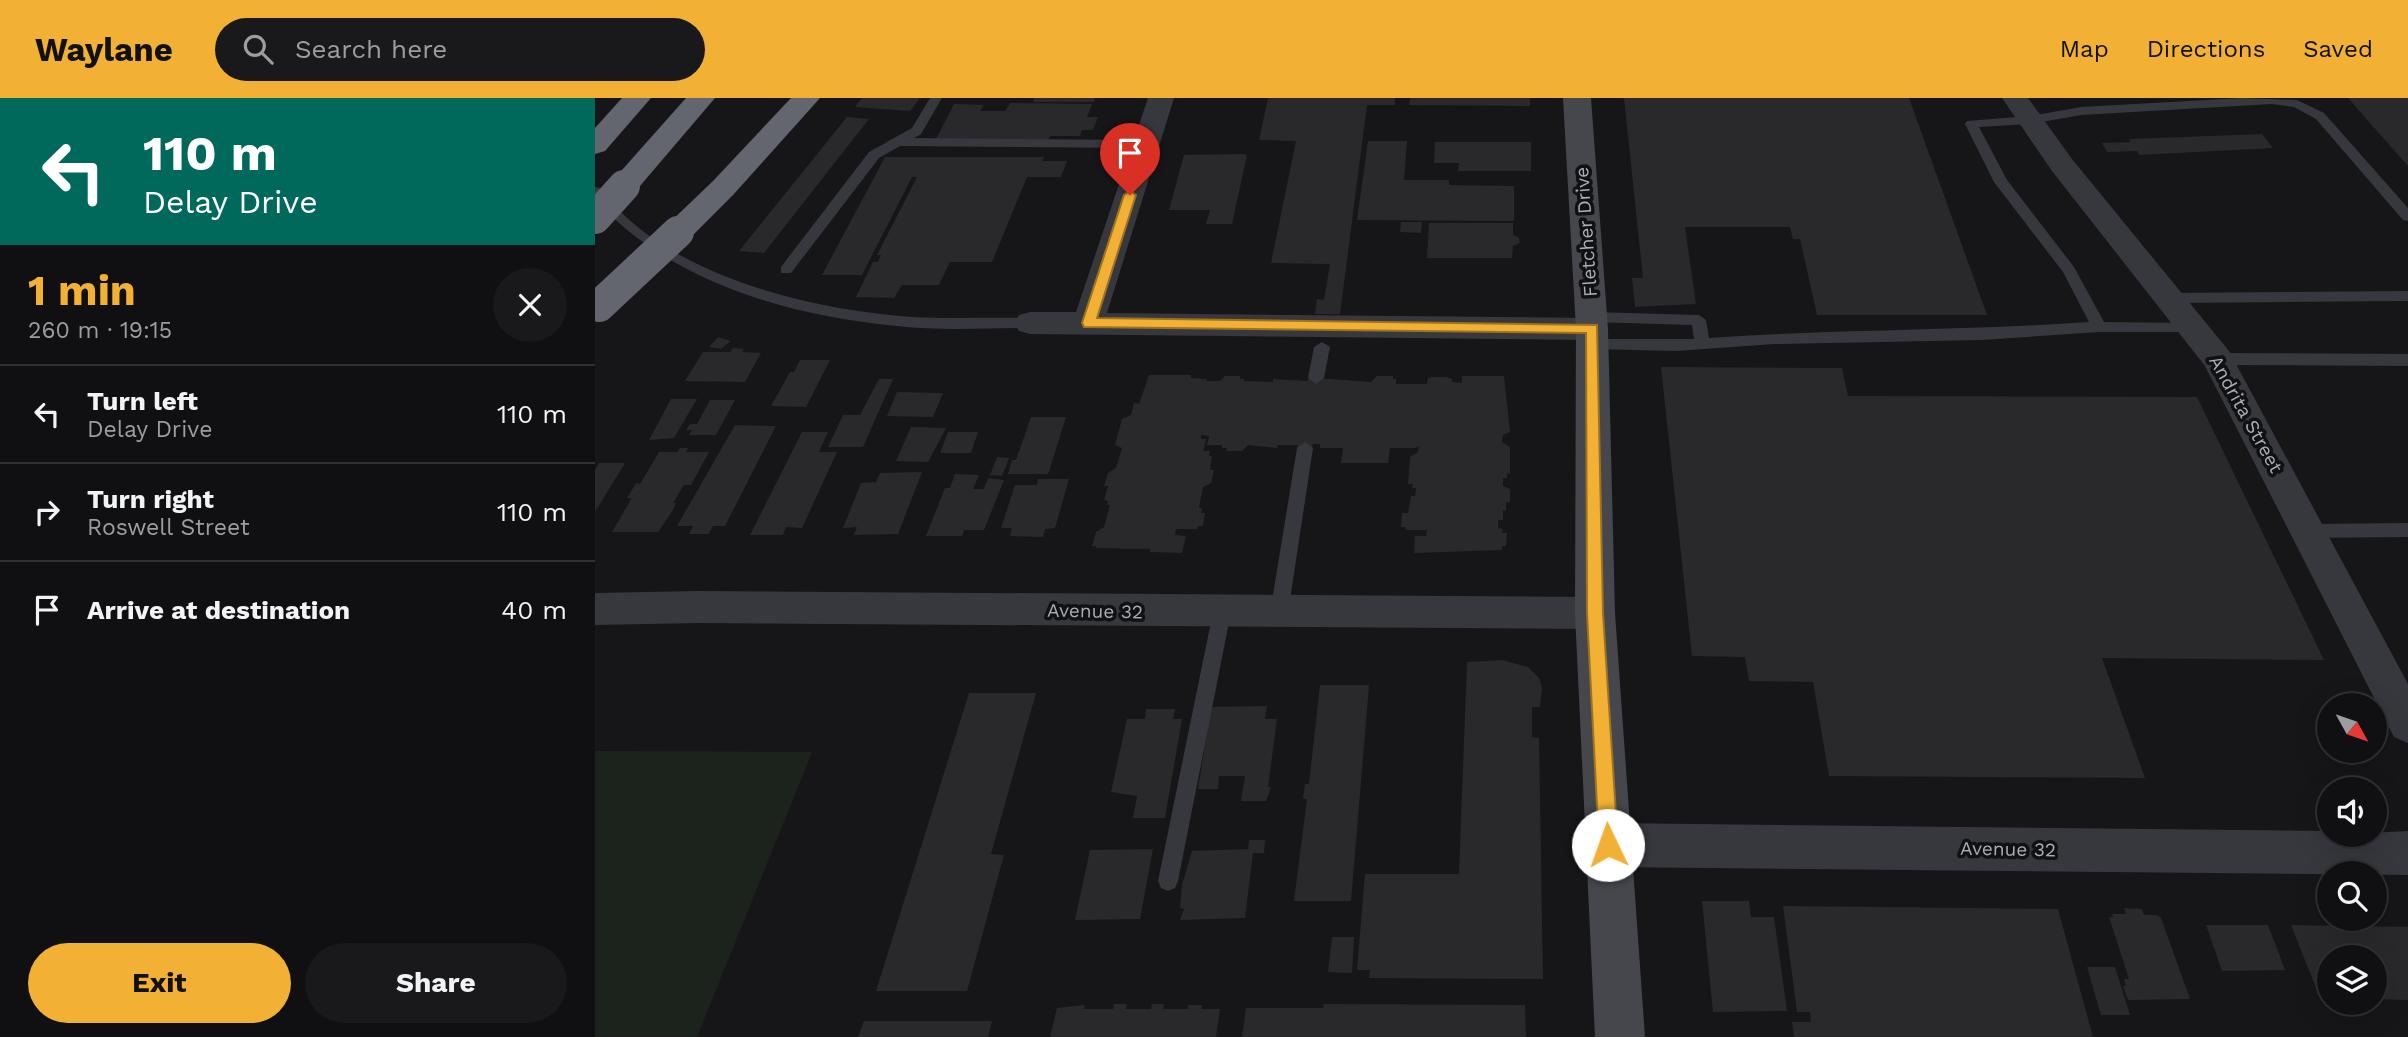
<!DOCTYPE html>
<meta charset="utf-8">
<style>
:root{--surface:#101012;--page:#19191b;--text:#f1f3f6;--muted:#9c9d9f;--line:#303032;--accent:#f2b134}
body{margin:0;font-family:"Work Sans",sans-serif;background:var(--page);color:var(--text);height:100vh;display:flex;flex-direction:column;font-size:26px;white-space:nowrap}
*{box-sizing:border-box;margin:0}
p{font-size:23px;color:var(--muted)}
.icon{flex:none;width:38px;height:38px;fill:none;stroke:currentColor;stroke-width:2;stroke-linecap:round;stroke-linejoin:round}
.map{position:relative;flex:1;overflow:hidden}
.drawer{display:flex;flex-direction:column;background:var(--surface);width:595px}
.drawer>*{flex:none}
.hud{background:#00695c;color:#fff;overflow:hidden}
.needle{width:46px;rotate:130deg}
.buttons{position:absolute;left:1722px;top:595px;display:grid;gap:14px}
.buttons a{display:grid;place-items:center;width:70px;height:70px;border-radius:50%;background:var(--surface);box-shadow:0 7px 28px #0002,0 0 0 2px var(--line);font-size:35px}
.pin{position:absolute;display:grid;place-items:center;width:60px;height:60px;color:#fff;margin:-72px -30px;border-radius:50% 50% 50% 0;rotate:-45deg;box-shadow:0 0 7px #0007}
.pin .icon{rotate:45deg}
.me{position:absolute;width:77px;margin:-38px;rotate:357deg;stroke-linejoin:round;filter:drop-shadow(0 0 5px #0008)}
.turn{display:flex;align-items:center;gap:24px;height:147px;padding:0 28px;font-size:32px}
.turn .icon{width:91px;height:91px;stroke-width:2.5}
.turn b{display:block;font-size:49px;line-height:60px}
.round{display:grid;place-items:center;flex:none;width:74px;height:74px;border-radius:37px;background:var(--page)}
.headline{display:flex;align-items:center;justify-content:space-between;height:119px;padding:0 28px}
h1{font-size:42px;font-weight:700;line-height:52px;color:var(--accent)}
.primary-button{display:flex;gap:14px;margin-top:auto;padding:14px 28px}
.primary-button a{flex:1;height:80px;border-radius:42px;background:var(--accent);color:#111;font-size:28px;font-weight:700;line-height:80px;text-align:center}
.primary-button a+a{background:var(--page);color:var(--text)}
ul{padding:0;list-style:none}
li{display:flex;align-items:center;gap:21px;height:98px;padding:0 28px;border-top:2px solid var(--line)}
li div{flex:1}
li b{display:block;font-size:26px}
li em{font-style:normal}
header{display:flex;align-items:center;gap:42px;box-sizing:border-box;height:98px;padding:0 35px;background:var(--accent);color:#111}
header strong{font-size:33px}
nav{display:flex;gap:38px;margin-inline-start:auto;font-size:24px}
.search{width:490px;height:63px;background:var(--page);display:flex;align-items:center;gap:18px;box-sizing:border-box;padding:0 24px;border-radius:38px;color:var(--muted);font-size:26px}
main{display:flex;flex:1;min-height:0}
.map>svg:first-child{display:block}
.green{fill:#1c231d}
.building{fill:#29292c}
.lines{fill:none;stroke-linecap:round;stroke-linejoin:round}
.service{fill:#37383d;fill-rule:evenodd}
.minor{fill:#37383d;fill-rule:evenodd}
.secondary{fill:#45474d;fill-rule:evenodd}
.motorway{fill:#63666e;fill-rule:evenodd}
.motorway-bridge{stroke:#63666e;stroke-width:32}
.route{fill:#f2b134;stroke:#9d7322;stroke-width:2}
.labels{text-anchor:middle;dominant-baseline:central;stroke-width:7;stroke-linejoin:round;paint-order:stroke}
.street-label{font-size:19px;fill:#a8adb8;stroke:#111113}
</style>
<header>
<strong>Waylane</strong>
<div class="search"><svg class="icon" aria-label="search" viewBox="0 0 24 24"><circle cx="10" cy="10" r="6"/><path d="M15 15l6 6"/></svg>Search here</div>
<nav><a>Map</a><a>Directions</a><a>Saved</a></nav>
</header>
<main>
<section class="drawer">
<div class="hud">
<div class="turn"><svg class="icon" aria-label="left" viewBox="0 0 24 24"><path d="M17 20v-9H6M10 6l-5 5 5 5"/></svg><div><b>110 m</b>Delay Drive</div></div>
</div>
<div class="headline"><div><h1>1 min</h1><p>260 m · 19:15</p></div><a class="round"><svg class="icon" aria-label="close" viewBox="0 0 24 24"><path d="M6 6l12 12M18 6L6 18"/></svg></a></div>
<ul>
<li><svg class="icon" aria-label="left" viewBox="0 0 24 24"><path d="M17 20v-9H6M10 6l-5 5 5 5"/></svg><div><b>Turn left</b><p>Delay Drive</p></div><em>110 m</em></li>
<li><svg class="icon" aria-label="right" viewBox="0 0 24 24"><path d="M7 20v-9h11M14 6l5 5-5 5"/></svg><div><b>Turn right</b><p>Roswell Street</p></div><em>110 m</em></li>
<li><svg class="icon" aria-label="arrive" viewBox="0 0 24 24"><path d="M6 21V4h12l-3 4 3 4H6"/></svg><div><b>Arrive at destination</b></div><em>40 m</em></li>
</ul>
<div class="primary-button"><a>Exit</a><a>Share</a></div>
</section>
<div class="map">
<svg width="1813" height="939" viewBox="0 0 1813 939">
<rect width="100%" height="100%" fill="#161618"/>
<!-- green -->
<path class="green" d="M0 653 217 654 102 939H0Z"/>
<!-- building -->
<g class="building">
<path d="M267 0H325L315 13 260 9Z"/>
<path d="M439 0H500L499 4H438Z"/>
<path d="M673 0H800V7H772L745 216H720L722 201 729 202 735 166 676 165 701 43 664 42Z"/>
<path d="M815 0H935V8L814 7Z"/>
<path d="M1029 0H1314L1392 217H1222L1205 141H1198L1195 129H1090L1101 206 1040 209 1037 180H1048Z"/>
<path d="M1753 0H1813V68Z"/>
<path d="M415 5 497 6 492 19H503L498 32H487L485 38H455L453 43 341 41 359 6 389 7 385 13H410Z"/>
<path d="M252 19 274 21 169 155 144 153Z"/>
<path d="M1667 36 1678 50 1544 57 1542 53 1512 54 1507 45 1536 44 1534 41Z"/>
<path d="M773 43H812L809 82H854V87L919 88V123L762 122Z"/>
<path d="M840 44H936V73H863L864 65H839Z"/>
<path d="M649 56 652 57 637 126H611L615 112H574L589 57Z"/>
<path d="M290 59H449L447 63H472L466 79H432L397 164H355L344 187H307L299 200 261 199 278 164H283L286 157H282L322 79H317L267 177H227Z"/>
<path d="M806 124H827L826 135 805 134Z"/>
<path d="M834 125H918V137L924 140 925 145 918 148 917 160H832Z"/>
<path d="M123 239 136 243 126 251 114 249Z"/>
<path d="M138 250 149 251 147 254 166 255 150 284 90 283 108 254H135Z"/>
<path d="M205 262H235L211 309 176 308 195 274H199Z"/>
<path d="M1066 269 1247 270 1253 298 1602 299 1729 562 1507 560 1550 680 1234 678 1218 584 1154 583 1150 559 1097 558Z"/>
<path d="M554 277H596V280L612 281 611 283H625L630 278H645V281H649V283L678 284V281L712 283 713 281 721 280 776 284 782 278H798V281H801V286H832L833 280 837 279H852L857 281V284L867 285V278H909L915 334 908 337 907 344 915 349V376L912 375V380H908V388L915 391V404H911V413L908 412V422H903V430L908 431 907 435H912L911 448H907V452L819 455 820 438H831L832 432H811L810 429H806L807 415H813L816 398H820L821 390H817L818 386H813L815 359 823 354 824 348 820 350H795L793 365H746L748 350H725V346H718L717 350H702L703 347H683L682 350 653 347 647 353H631L632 350H627V347H612L614 338 606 337V341H611L608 353H615L614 358H617L615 372H619L616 385 608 389 604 410H607L606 415H610L608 428H603L602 431H581L580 437 591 438 587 455 555 454V451L501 450V448H497L501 434 509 429 515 407H512L513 403 509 402 513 388H509L513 375 521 370 527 350 520 347 527 321 536 317 539 305 544 306Z"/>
<path d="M284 281H298L268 349H233L248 317H265Z"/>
<path d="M302 294 348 295 338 319 292 318Z"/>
<path d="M76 301H102L79 340 54 342Z"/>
<path d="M115 302H140L121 337H94L97 332H91L95 326H102Z"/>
<path d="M436 319H471L457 364 453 376H413L417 362H421Z"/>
<path d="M140 327 181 328 130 428H118L114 436H94L98 428H82Z"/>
<path d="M316 329 351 330 333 364 301 363Z"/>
<path d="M207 334H233L224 354H242L207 430 191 429 188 437H155Z"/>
<path d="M353 334H383L376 355H345Z"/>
<path d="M85 350H93L91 354H114L96 387H89L78 405H81L78 412 63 434H17L37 400H32L41 385 45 386 64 354H82Z"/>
<path d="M402 359 414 360 407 378 395 377Z"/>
<path d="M4 365H30L0 414V372Z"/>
<path d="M327 374 303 436 259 437 262 429 248 430 266 385 281 384 285 375Z"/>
<path d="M360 376 384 377 378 391H389L393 380 409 382 389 432H369L367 438H331L350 390H355Z"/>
<path d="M443 381H474L460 430 450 431 448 439 415 438 417 430H406L420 387H442Z"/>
<path d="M907 562 933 569 944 580 947 590 945 609H937V639L944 640 948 881 774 880 775 872H762L770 776H864L872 564Z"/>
<path d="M725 587H774L756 803H699L712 701H708L710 686H714Z"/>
<path d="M374 595H441L396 756 409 757 372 893H281Z"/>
<path d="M672 608 670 621H682L673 689H676L671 703H646L650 678H624L623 691H603L616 609Z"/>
<path d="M551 611H580L578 621H587L570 720H538L542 698 516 694 532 621H550Z"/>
<path d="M654 742H670L669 755H658L650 820 585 822 589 811 585 810 587 787 597 753 653 751Z"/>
<path d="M558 751 545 821 480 822 495 752Z"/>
<path d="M1107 803H1154L1156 819H1179L1192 913 1118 914Z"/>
<path d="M1188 808 1463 811 1498 939H1199L1197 924H1216L1215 914H1202Z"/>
<path d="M1529 810 1547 811 1549 817H1562L1566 820 1595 901 1533 902 1528 888H1531L1529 881H1534L1514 819 1518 820 1517 816H1531Z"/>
<path d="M1611 827H1673L1690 872 1627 873Z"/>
<path d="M1696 827 1813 829V902L1780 901V859H1734V900H1725Z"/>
<path d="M737 839H759L757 875 733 874Z"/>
<path d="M1492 869H1520L1535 917H1506Z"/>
<path d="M519 906H532L531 911H556L557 906H569L568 911H593V907H607L606 911H625L621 939H455L462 910 490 907 489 911H518Z"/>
<path d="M729 906 930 907 931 939H647L651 910H728Z"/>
<path d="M269 923H397L393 939H263Z"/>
</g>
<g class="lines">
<!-- service -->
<g class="service">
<path d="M335 0H347L326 36 319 40 551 42 557 46 551 50 305 48 284 60 196 175H186V169L274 54 317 30Z"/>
<path d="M1647 0 1702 2 1729 15 1813 110V123L1808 122 1721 21 1699 9 1677 6 1486 17 1435 26 1384 29 1412 82 1479 169 1509 224 1599 225 1606 230 1604 234H1504L1387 242 1179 246 1081 253 998 251 990 246 998 241H1099L1097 227 997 224 990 219 997 214 1104 217 1111 222 1114 240C1241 231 1367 233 1494 224L1468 174 1399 84 1370 26 1372 23 1435 18 1486 9Z"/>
<path d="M0 89 5 90C13 99 21 109 30 118 99 183 225 213 317 219 357 221 396 219 435 220L442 225 435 230C391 230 346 233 302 228 194 218 74 184 0 101Z"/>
<path d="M1813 193V203L1574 205 1567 200 1574 195Z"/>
<path d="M727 244 735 249 729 280 721 286 713 280 719 249Z"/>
<path d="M1623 255 1813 256V268L1623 267 1615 261Z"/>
<path d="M710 344 718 350 693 515 690 521 684 523 678 521 675 515 702 350Z"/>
<path d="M1813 425V439L1713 440 1707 438 1704 433 1707 428 1713 426Z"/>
<path d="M627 506 633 508 636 514 583 783 580 790 573 793 566 790 563 783 618 514 621 508Z"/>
</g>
<!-- minor -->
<g class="minor">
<path d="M553 0H579L512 215 997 220 1008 223 1013 231 1008 239 997 242 435 236 424 233 419 225 424 217 435 214H481Z"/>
<path d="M1407 0H1433L1477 61 1634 253 1813 586V645L1799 639 1610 268 1457 73Z"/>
<path d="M104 493 1000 499 1013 503 1019 515 1013 527 1000 531 104 525 0 527V495Z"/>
<path d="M1013 725 1734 733V737L1813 733V777L1013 769 998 762 991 747 998 732Z"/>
</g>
<!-- secondary -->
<path class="secondary" d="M968 0H996L1013 231 1020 515 1050 939H1000L980 515 981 231Z"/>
<!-- motorway -->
<g class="motorway">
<path d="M27 0H56L10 53 0 56V30Z"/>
<path d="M91 0H120L39 95 29 97 19 95 14 88 19 81Z"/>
<path d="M196 0H225L138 97 94 141 83 144 72 141 68 134 72 127 118 83Z"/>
</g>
<!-- motorway-bridge -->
<g class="motorway-bridge">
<path d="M0 120 29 88"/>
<path d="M4 208 83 134"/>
</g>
</g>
<!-- route -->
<path class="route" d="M535 93 541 97 502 220 1002 227 1008 515 1023 747 1020 754 1013 757 1007 754 1004 747 992 515 991 235 489 229 487 225 529 97Z"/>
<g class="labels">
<!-- street labels -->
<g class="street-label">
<text transform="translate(991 134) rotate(-94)">Fletcher Drive</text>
<text transform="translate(1651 316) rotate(61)">Andrita Street</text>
<text transform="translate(500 513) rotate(1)">Avenue 32</text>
<text transform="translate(1413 751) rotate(1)">Avenue 32</text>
</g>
</g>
</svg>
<div class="buttons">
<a><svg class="needle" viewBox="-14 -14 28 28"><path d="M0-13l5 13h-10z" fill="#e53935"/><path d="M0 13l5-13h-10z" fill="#9c9d9f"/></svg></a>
<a><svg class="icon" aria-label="sound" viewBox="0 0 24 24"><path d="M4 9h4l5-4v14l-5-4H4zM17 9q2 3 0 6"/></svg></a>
<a><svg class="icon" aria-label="search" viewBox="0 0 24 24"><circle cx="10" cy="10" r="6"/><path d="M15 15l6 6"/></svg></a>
<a><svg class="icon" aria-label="layers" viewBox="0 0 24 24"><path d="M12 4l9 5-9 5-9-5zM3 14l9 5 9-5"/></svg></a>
</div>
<div class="pin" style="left:535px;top:97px;background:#d93025"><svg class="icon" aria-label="arrive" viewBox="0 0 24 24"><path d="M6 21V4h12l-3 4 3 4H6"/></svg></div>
<svg class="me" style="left:1013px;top:747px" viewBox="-20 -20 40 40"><circle r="19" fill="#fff"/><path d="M0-13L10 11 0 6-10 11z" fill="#f2b134"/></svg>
</div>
</main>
